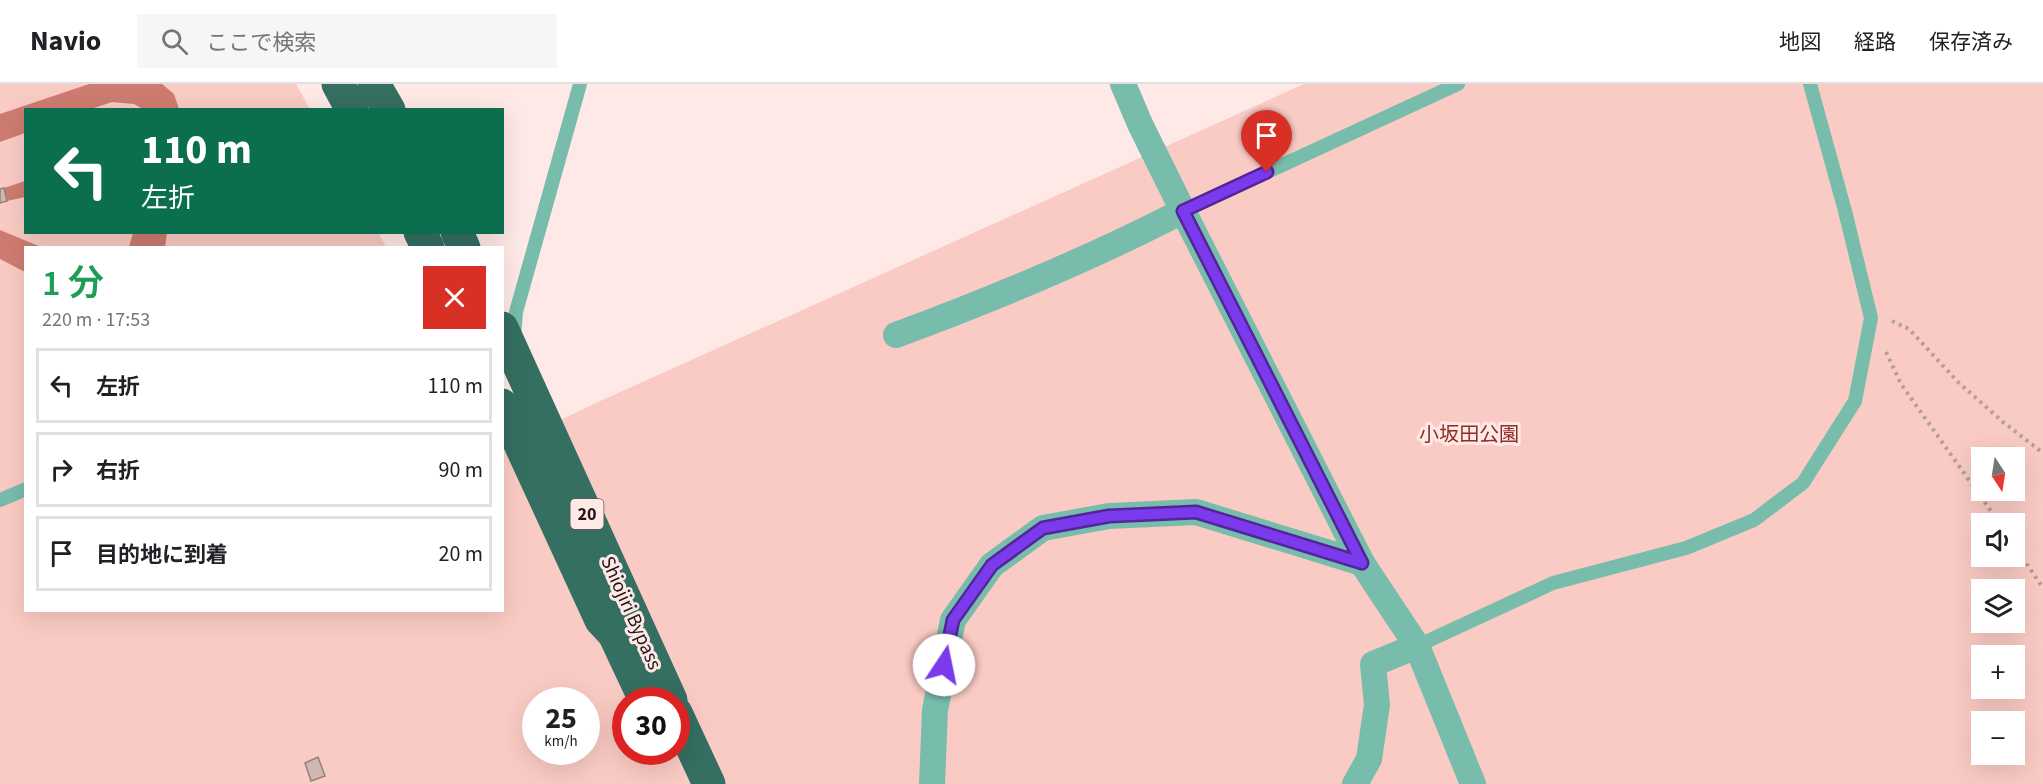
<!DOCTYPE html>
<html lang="ja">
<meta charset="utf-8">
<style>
:root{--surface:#fff;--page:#f6f6f6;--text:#202124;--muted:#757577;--line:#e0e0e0}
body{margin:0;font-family:"Source Sans 3","Noto Sans JP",sans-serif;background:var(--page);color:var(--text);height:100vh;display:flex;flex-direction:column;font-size:22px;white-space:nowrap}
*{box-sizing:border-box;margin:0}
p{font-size:20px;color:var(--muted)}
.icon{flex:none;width:33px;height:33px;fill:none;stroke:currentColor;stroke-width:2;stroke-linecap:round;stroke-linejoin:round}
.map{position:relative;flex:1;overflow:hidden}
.drawer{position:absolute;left:24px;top:162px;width:480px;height:366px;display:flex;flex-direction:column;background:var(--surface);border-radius:0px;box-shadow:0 6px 24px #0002}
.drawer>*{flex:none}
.hud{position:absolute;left:24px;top:24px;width:480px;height:126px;border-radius:0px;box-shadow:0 6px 24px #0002;background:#0b6e4f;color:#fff;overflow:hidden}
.needle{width:39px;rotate:168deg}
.buttons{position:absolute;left:1971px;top:363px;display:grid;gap:12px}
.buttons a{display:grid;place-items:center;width:54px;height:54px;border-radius:0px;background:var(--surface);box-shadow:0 6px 24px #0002;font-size:30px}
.speed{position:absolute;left:522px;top:603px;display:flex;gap:12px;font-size:30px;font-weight:700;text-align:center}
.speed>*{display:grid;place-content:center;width:78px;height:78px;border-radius:50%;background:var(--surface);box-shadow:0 6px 24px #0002;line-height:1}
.speed small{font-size:15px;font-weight:400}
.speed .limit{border:9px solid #d22;background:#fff;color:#111}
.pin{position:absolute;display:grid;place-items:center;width:51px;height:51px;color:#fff;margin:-62px -26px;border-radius:50% 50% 50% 0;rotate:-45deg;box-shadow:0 0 6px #0007}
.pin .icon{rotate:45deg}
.me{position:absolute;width:66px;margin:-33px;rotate:11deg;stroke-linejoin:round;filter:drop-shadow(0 0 4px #0008)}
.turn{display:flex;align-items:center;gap:21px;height:126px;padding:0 18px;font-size:27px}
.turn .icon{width:78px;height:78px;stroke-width:2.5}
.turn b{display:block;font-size:42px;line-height:51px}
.round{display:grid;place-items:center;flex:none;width:63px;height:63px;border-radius:0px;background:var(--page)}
.head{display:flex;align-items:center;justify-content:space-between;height:102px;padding:0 18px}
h1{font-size:36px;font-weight:600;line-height:45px;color:#1e9e55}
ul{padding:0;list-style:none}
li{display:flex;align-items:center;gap:18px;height:75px;margin:0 12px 9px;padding:0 6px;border:3px solid var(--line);border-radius:0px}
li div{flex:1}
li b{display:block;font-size:22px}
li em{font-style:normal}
header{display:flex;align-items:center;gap:36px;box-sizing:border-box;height:84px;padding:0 30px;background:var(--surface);border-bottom:2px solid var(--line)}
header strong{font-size:28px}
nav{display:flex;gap:33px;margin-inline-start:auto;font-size:21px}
.search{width:420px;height:54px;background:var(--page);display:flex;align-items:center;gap:15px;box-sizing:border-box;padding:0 21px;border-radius:0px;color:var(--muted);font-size:22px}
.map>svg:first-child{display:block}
.green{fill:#facbc4;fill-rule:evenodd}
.water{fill:#ce7c71}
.building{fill:#d0b7b3;stroke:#97807c;stroke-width:1.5}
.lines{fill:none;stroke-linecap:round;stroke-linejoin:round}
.path{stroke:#b19f9d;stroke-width:4;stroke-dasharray:3 4.5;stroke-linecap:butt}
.lane{stroke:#78bdac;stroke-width:14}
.street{stroke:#78bdac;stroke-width:26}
.highway{stroke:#346f62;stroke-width:33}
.route-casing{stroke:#51269a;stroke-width:15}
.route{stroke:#7c3aed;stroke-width:10}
.labels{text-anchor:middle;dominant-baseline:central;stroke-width:6;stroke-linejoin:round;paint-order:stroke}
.shield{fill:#ffe9e6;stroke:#645755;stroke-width:1.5}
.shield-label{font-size:18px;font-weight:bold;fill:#211817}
.park-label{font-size:20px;fill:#8f2d26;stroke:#ffe9e6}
.street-label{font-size:20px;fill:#211817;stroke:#ffe9e6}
</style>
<header>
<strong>Navio</strong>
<div class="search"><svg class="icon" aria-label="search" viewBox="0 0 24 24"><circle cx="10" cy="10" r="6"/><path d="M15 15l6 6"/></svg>ここで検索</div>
<nav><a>地図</a><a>経路</a><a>保存済み</a></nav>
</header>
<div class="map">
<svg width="2043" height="700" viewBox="0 0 2043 700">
<rect width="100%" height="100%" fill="#ffe9e6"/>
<!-- green -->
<path class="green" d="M0 0H296L310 25 26 26V148H378L386 163 26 164V526H502L503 363 598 318 1304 0H2043V700H0ZM1982 374H2014V406H1982ZM1982 440H2014V472H1982ZM1982 506H2014V538H1982ZM1982 572H2014V604H1982ZM536 616H586V668H536ZM626 616H676V668H626ZM1982 638H2014V670H1982Z"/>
<!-- water -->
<g class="water">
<path d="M89 0H162L174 10 179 25H143L134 20 112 18 91 25 26 26 25 49 0 58V30Z"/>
<path d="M25 97V113L7 117 4 104Z"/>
<path d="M0 146 41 163 26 164 25 188 0 175Z"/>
<path d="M133 149H167L165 163H129Z"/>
</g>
<!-- building -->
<g class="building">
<path d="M4 104 7 117 0 119V105Z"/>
<path d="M318 673 325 692 311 697 305 679Z"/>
</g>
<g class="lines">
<!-- path -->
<g class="path">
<path d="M1892 237 1909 245 1959 299 2003 338 2043 369"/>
<path d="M1886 268 1901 300 2000 440"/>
<path d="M2014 461 2043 504"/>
</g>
<!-- lane -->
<g class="lane">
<path d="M1183 127 1458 0"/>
<path d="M514 253 516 228 580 0"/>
<path d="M0 416 26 405"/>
<path d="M1417 562 1553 499 1686 464 1754 436 1803 399 1855 317 1871 234 1845 127 1810 0"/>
</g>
<!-- street -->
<g class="street">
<path d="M1123 0 1140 40 1183 127 1362 479 1417 562 1473 700"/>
<path d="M896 251C994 215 1089 175 1183 127"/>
<path d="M932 700 935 626 953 536 992 481 1043 444 1109 432 1196 428 1362 479"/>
<path d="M1355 700 1369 675 1377 621 1373 580 1417 562"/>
</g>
<!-- highway -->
<g class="highway">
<path d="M338 0 352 26"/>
<path d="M374 0 389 26"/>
<path d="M420 148 428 164"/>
<path d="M457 148 464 164"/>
<path d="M502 244 671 616"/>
<path d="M502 321 601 536 614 550 645 616"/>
<path d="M676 629 709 700"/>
</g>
</g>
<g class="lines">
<!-- route casing -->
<g class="route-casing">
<path id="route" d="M944 581 953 536 992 481 1043 444 1109 432 1196 428 1362 479 1183 127 1267 88"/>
</g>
<!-- route -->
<use href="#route" class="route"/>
</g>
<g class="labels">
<!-- shield labels -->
<rect class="shield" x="570.5" y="415" width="33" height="30" rx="4.5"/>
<g class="shield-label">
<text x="587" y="430">20</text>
</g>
<!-- park labels -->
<g class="park-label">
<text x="1469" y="351">小坂田公園</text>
</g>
<!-- street labels -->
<g class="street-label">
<text transform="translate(631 529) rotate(66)">Shiojiri Bypass</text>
</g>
</g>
</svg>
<div class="buttons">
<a><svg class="needle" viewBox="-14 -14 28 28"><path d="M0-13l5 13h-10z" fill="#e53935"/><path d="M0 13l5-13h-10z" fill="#757577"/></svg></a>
<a><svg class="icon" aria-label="sound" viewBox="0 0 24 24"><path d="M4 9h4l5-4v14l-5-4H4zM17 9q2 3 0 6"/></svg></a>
<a><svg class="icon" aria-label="layers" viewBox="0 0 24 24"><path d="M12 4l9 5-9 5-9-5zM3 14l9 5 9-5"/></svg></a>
<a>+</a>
<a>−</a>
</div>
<div class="speed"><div>25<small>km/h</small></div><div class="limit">30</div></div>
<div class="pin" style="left:1267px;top:88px;background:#d93025"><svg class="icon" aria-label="arrive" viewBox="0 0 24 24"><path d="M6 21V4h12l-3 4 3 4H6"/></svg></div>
<svg class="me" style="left:944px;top:581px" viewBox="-20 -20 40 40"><circle r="19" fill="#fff"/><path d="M0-13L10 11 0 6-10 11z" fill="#7c3aed"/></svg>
<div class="hud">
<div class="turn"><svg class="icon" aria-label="left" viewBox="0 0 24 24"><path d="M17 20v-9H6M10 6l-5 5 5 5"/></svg><div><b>110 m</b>左折</div></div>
</div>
<section class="drawer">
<div class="head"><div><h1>1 分</h1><p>220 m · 17:53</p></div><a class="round" style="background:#d93025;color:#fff"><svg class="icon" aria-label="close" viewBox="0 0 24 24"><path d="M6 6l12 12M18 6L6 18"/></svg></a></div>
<ul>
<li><svg class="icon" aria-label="left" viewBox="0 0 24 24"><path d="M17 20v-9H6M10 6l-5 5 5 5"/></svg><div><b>左折</b></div><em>110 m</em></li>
<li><svg class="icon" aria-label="right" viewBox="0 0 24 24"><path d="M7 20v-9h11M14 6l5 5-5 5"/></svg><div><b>右折</b></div><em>90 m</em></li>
<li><svg class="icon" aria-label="arrive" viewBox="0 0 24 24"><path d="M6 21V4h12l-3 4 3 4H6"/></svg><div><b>目的地に到着</b></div><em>20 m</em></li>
</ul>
</section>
</div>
